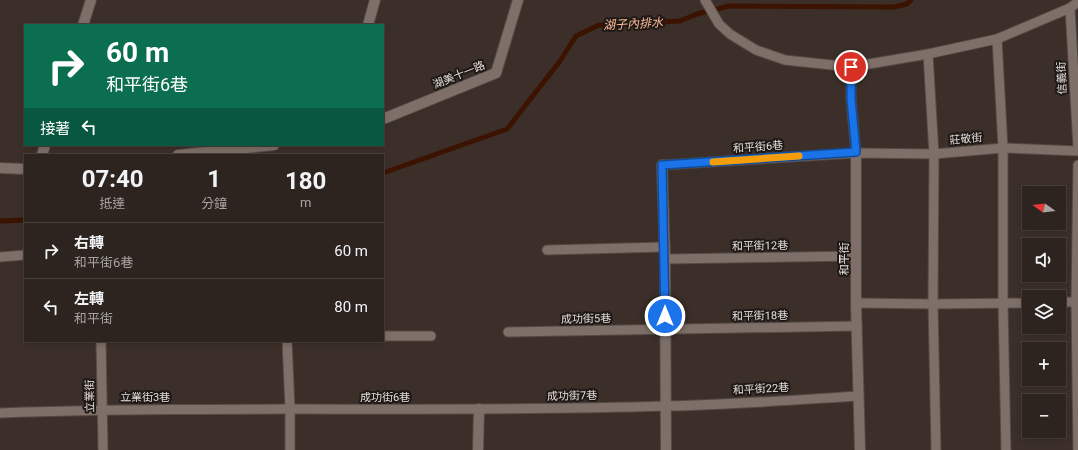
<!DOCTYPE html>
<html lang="zh-TW">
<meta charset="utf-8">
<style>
:root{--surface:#2d231f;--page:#352b28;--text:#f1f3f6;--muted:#a7a4a4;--line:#48403d}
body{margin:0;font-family:Roboto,"Noto Sans TC",sans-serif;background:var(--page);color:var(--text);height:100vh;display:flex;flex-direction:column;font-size:15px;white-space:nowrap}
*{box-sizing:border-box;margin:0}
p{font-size:13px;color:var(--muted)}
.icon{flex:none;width:22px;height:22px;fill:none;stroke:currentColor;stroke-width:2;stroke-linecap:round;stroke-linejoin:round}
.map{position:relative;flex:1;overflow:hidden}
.details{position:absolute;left:24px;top:154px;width:360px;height:188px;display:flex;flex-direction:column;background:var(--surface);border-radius:0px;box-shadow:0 2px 6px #0003,0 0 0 1px var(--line)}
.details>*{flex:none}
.guide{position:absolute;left:24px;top:24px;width:360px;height:122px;border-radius:0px;box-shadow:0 2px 6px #0003,0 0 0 1px var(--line);background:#0b6e4f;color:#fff;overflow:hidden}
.needle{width:26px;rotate:285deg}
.tools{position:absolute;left:1022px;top:186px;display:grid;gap:8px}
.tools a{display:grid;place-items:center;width:44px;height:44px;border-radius:0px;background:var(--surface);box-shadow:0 2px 6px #0003,0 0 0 1px var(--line);font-size:20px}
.pin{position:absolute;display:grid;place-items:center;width:34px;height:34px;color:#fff;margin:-17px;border:2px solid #fff;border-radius:50%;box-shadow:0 1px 4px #0007}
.me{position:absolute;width:44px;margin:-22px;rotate:0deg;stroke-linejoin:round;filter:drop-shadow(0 0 3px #0008)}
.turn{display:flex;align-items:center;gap:14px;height:84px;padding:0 16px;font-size:18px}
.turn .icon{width:52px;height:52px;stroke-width:2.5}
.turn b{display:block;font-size:28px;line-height:34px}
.then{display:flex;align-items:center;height:38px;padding:0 16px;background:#0003;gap:8px;font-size:15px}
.eta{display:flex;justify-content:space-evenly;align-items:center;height:68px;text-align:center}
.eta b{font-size:24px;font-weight:700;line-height:28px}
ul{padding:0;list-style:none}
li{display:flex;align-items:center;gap:12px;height:56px;padding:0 16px;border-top:1px solid var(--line)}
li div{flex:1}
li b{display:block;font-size:15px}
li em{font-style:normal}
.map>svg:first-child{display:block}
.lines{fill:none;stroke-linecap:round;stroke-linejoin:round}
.stream{stroke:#3c1300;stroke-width:5}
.lane-casing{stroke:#554b46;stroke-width:11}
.street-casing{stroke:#554b46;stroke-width:12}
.lane{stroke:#7e7069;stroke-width:9}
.street{stroke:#7e7069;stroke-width:10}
.route-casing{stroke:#114b97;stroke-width:10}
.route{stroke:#1a73e8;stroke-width:7}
.slow{stroke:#f59e0b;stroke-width:7}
.labels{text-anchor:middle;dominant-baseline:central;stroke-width:4;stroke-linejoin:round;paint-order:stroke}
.street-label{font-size:11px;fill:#e6deda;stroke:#1e1916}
.water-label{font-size:12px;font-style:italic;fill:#feba98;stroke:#1e1916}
</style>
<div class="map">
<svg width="1078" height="450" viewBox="0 0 1078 450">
<rect width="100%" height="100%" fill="#3c2f29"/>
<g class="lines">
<!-- stream -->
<g class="stream">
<path d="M383 173 507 129 560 61 576 36 599 25 680 21 697 14 729 6 894 7 907 4 911 0"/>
<path d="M0 221 25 220"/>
</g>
<!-- lane casing -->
<g class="lane-casing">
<g id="lane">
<path d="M705 0 719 24 730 34 756 50 785 60 851 67 928 54 997 39 1070 8 1078 2"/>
<path d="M1070 8 1078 147"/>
<path d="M997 39 1003 148V303L1006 450"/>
<path d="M928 54 934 154 933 304 936 450"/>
<path d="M851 67V99L856 153"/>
<path d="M662 165 856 153 934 154 1003 148 1078 151"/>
<path d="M547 250 665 247"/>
<path d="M0 257 25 255"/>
<path d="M665 259 856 256"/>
<path d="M1059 302H1078"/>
<path d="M856 303 933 304 1029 303"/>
<path d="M508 332 857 326"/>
<path d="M383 336H431"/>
<path d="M101 341 103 450"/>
<path d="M287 341 290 408V450"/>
<path d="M0 413C221 405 443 413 665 406 729 405 794 400 858 396"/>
<path d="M1078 450 1076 302 1078 165"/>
</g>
</g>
<!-- street casing -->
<g class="street-casing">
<g id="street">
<path d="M83 25 91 0"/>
<path d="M368 25 375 0"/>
<path d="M383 119 496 73 518 0"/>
<path d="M856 153V303L860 450"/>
<path d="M42 155 45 145"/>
<path d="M178 155 274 145"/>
<path d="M662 165 665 259 666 450"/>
<path d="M0 168 25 169"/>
<path d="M478 450 479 409"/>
</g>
</g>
<!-- lane -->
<use href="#lane" class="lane"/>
<!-- street -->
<use href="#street" class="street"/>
</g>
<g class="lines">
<!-- route casing -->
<g class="route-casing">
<path id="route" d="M665 316 662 165 856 152 851 99V67"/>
</g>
<!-- route -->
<use href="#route" class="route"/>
<!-- slow -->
<path class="slow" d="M713 162 799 156"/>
</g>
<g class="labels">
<!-- street labels -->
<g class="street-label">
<text transform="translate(459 75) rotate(-22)">湖美十一路</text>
<text transform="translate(1062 78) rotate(-93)">信義街</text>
<text transform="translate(966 139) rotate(-5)">莊敬街</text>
<text transform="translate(758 147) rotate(-4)">和平街6巷</text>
<text transform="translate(760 246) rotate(-1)">和平街12巷</text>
<text transform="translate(844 259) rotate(-90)">和平街</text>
<text transform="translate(760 316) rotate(-1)">和平街18巷</text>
<text transform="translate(586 319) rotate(-1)">成功街5巷</text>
<text transform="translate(761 389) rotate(-3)">和平街22巷</text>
<text transform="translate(90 396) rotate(-91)">立業街</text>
<text transform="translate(572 396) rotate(-1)">成功街7巷</text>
<text x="145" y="397">立業街3巷</text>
<text x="385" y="397">成功街6巷</text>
</g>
<!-- water labels -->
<g class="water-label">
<text transform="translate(633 24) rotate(-3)">湖子內排水</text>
</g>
</g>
</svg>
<div class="tools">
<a><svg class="needle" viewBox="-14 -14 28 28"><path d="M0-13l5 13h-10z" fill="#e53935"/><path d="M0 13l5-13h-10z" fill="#a7a4a4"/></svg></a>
<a><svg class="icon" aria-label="sound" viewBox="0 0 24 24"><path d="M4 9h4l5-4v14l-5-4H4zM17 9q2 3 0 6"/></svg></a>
<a><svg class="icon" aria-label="layers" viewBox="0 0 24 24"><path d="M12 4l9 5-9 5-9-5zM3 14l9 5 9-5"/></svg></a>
<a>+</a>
<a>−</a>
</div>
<div class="pin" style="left:851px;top:67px;background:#d93025"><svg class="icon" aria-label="arrive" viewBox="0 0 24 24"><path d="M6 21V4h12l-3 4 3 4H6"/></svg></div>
<svg class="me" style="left:665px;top:316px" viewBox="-20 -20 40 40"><circle r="17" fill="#1a73e8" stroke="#fff" stroke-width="3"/><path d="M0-11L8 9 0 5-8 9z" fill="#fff"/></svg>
<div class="guide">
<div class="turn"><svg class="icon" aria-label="right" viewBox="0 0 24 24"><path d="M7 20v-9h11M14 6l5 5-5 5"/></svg><div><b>60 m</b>和平街6巷</div></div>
<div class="then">接著<svg class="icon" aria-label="left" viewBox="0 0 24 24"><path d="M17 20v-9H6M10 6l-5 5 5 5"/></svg></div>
</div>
<section class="details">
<div class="eta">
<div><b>07:40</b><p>抵達</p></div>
<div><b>1</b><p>分鐘</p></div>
<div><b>180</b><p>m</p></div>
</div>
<ul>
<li><svg class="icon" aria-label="right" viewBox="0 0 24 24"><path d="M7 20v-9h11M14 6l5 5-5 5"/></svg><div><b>右轉</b><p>和平街6巷</p></div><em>60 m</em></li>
<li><svg class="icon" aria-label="left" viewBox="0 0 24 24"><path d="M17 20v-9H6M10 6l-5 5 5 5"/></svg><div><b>左轉</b><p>和平街</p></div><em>80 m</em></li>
</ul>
</section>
</div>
